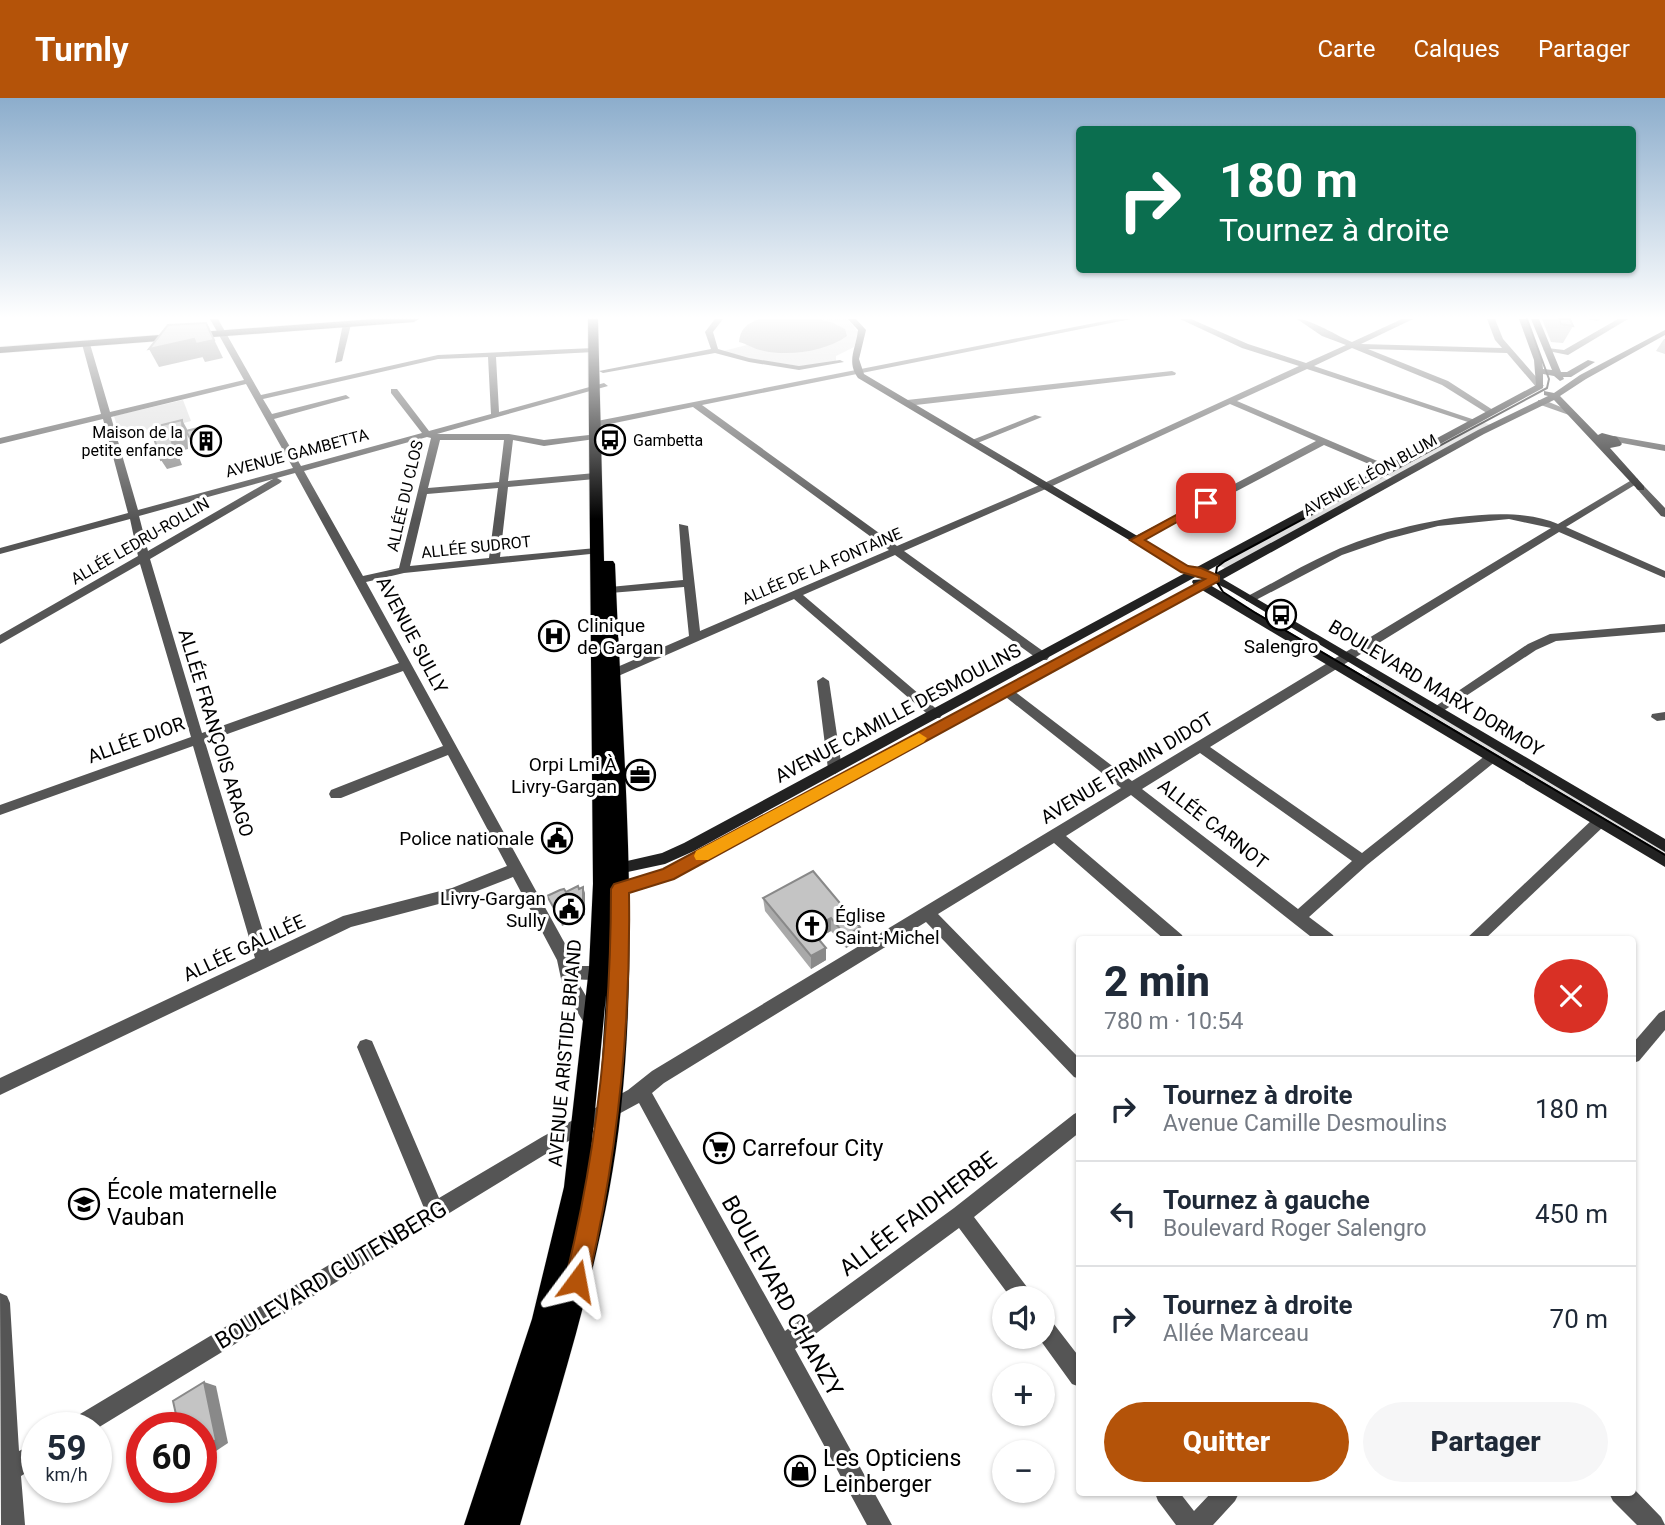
<!DOCTYPE html>
<html lang="fr">
<meta charset="utf-8">
<style>
:root{--surface:#fff;--page:#f6f6f7;--text:#1f2937;--muted:#747a83;--line:#e0e1e3;--accent:#b45309}
body{margin:0;font-family:Roboto,sans-serif;background:var(--page);color:var(--text);height:100vh;display:flex;flex-direction:column;font-size:26px;white-space:nowrap}
*{box-sizing:border-box;margin:0}
p{font-size:23px;color:var(--muted)}
.icon{flex:none;width:38px;height:38px;fill:none;stroke:currentColor;stroke-width:2;stroke-linecap:round;stroke-linejoin:round}
.map{position:relative;flex:1;overflow:hidden}
.panel{position:absolute;left:1076px;top:838px;width:560px;height:560px;display:flex;flex-direction:column;background:var(--surface);border-radius:7px;box-shadow:0 2px 5px #0004}
.panel>*{flex:none}
.hud{position:absolute;left:1076px;top:28px;width:560px;height:147px;border-radius:7px;box-shadow:0 2px 5px #0004;background:#0b6e4f;color:#fff;overflow:hidden}
.tools{position:absolute;left:992px;top:1188px;display:grid;gap:14px}
.tools a{display:grid;place-items:center;width:63px;height:63px;border-radius:50%;background:var(--surface);box-shadow:0 2px 5px #0004;font-size:35px}
.speed{position:absolute;left:21px;top:1314px;display:flex;gap:14px;font-size:35px;font-weight:700;text-align:center}
.speed>*{display:grid;place-content:center;width:91px;height:91px;border-radius:50%;background:var(--surface);box-shadow:0 2px 5px #0004;line-height:1}
.speed small{font-size:18px;font-weight:400}
.speed .limit{border:10px solid #d22;background:#fff;color:#111}
.pin{position:absolute;display:grid;place-items:center;width:60px;height:60px;color:#fff;margin:-30px;border-radius:14px;box-shadow:0 4px 10px #0006}
.me{position:absolute;width:77px;margin:-38px;rotate:13deg;stroke-linejoin:round;filter:drop-shadow(0 0 5px #0008)}
.turn{display:flex;align-items:center;gap:24px;height:147px;padding:0 28px;font-size:32px}
.turn .icon{width:91px;height:91px;stroke-width:2.5}
.turn b{display:block;font-size:49px;line-height:60px}
.round{display:grid;place-items:center;flex:none;width:74px;height:74px;border-radius:37px;background:var(--page)}
.summary{display:flex;align-items:center;justify-content:space-between;height:119px;padding:0 28px}
h1{font-size:42px;font-weight:800;line-height:52px}
.cta{display:flex;gap:14px;margin-top:auto;padding:14px 28px}
.cta a{flex:1;height:80px;border-radius:42px;background:var(--accent);color:#fff;font-size:28px;font-weight:800;line-height:80px;text-align:center}
.cta a+a{background:var(--page);color:var(--text)}
ul{padding:0;list-style:none}
li{display:flex;align-items:center;gap:21px;height:105px;padding:0 28px;border-top:2px solid var(--line)}
li div{flex:1}
li b{display:block;font-size:26px}
li em{font-style:normal}
header{display:flex;align-items:center;gap:42px;box-sizing:border-box;height:98px;padding:0 35px;background:var(--accent);color:#fff}
header strong{font-size:33px}
nav{display:flex;gap:38px;margin-inline-start:auto;font-size:24px}
.map>svg:first-child{display:block}
.green{fill:#dcdcdc}
.water{fill:#a3a3a3}
.lines{fill:none;stroke-linecap:round;stroke-linejoin:round}
.primary-casing{stroke:#dbdbdb;stroke-width:1}
.street{fill:#555;fill-rule:evenodd}
.secondary{fill:#222;fill-rule:evenodd}
.primary{fill:#000;fill-rule:evenodd}
.tram{stroke:#000;stroke-width:2}
.wall{fill:#a9a9a9}
.shaded-wall{fill:#898989}
.building{fill:#c4c4c4;stroke:#898989;stroke-width:2}
.route{fill:#b45309;stroke:#753606;stroke-width:2}
.slow{fill:#f59e0b}
.labels{text-anchor:middle;dominant-baseline:central;stroke-width:6;stroke-linejoin:round;paint-order:stroke}
.far-poi-label{font-size:16px;fill:#000;stroke:#fff;text-anchor:end}
.far-street-label{font-size:16px;fill:#000;stroke:#fff}
.poi-label{font-size:19px;fill:#000;stroke:#fff;text-anchor:end}
.street-label{font-size:19px;fill:#000;stroke:#fff}
.near-poi-label{font-size:23px;fill:#000;stroke:#fff;text-anchor:start}
.near-street-label{font-size:23px;fill:#000;stroke:#fff}
</style>
<header>
<strong>Turnly</strong>
<nav><a>Carte</a><a>Calques</a><a>Partager</a></nav>
</header>
<div class="map">
<svg width="1665" height="1427" viewBox="0 0 1665 1427">
<rect width="100%" height="100%" fill="#fff"/>
<!-- green -->
<g class="green">
<path d="M818 221H847L859 235 854 249 836 258V264L799 268 751 261 723 253 747 247 775 254 808 253 831 224Z"/>
<path d="M183 302 191 323 121 342 114 318Z"/>
<path d="M1479 322 1493 328 1394 380 1383 375 1470 330Z"/>
<path d="M1378 377 1390 383 1227 471 1214 465Z"/>
<path d="M1371 575 1665 751V760L1362 582Z"/>
</g>
<!-- water -->
<path class="water" d="M760 221H818L831 224 845 231 847 238C825 254 786 259 760 252 752 250 747 246 739 244 740 231 747 225 760 221Z"/>
<g class="lines">
<!-- primary casing -->
<g class="primary-casing">
<g id="primary">
<path d="M374 221H419L414 224 0 255V249Z"/>
<path d="M588 221H598L604 463H613L615 466C622 646 640 832 621 1011 606 1153 560 1290 520 1427H464L532 1221 564 1089 589 870 593 786ZM606 897 599 1011 591 1054Z"/>
</g>
</g>
<!-- street -->
<g class="street">
<path d="M210 221H218L261 297 438 257 594 250 598 252 594 254 496 259 499 314 604 285 608 288 437 336H509L544 342 598 336 600 338 595 341 544 348 513 342 508 383 595 375 600 378 595 381 508 389 500 459 596 450 600 451V455L404 475 366 484 569 853 582 868H589L599 863 605 865 607 870C601 882 588 883 576 881L599 920 601 925 599 930 593 933 587 930 563 890 557 862 513 779 454 802 351 829 0 997V980L255 860 193 648 0 717V707L191 639 140 466 0 546V537L138 458 130 421 0 456V450L128 415 103 321 0 346V340L101 316 82 246 86 244 90 246 110 314 244 282ZM488 259 491 316 429 333 397 291H391V295L422 335 301 368 274 321 350 300 346 297 272 316 263 301 438 261ZM246 286 293 370 138 412 111 319ZM427 339 431 340 399 470 363 478 304 373ZM440 342H504L499 384 428 390ZM295 375 399 565 202 635 150 461 280 385 282 383 277 380ZM273 381 148 453 139 418ZM498 390 489 460 410 468 427 396ZM403 573 443 648 331 692 329 696 331 700H341L448 657 507 768 452 790 343 818 269 853 205 644Z"/>
<path d="M715 221H723L713 234 718 251 749 260 799 268 840 262 844 264 799 272 749 264 715 255 603 275 599 273 711 251 705 234Z"/>
<path d="M1115 221H1131L702 307 897 448 1042 386 1299 268 1242 250 1180 221H1191L1248 246 1306 265 1346 247 1322 238 1297 221C1311 221 1337 238 1352 244L1402 221H1413L1361 246 1502 250 1495 242 1487 221H1495L1503 241 1544 288 1537 290 1507 255 1368 251 1448 283 1493 312V316L1490 317 1442 287 1352 250 1314 268 1478 323 1471 325 1307 271 1237 303 1389 368V372H1383L1324 347 1140 444H1132V440L1316 343 1230 306 1048 390 904 453 1047 556 1049 559 1047 562H1039L895 457 803 497 940 614 942 617 940 620H932L794 501 616 579H608L606 576 608 573 689 538 684 489 610 495 604 492 610 489 683 482 679 426 688 428 700 533 889 452 693 309 595 329 591 326 592 324Z"/>
<path d="M1618 221H1628L1568 257 1543 252 1547 250 1564 252Z"/>
<path d="M347 224 351 226 342 263 335 265 343 226Z"/>
<path d="M1172 273 1176 275 1175 277 907 308 903 305 907 302Z"/>
<path d="M1538 302H1544L1573 314 1569 317 1538 306Z"/>
<path d="M1035 317 1042 319 975 346 967 344Z"/>
<path d="M1614 338 1665 347V353L1611 343 1609 341Z"/>
<path d="M1635 380 1638 381V385L1566 429 1665 473V480L1559 434 1210 649 1362 755 1486 657H1496L1498 660 1496 663 1367 767 1309 819 1333 837 1335 842H1315L1131 697 1066 738 1182 837 1184 842H1165L1054 745 938 816 1080 961V981L1074 979 926 824 664 985 652 995 785 1233 954 1110 1074 1016 1080 1013V1034L974 1119 1030 1193 1033 1200H1011L959 1130 795 1251 892 1427H867L639 1005 554 1051 96 1331 67 1330 70 1322 424 1110 357 949 360 943 366 941 372 943 439 1100 542 1039 628 992 652 973 1121 690 1002 596 1000 593 1002 590H1010L1132 683 1551 430 1509 421 1438 428 1388 441 1342 457 1254 503H1246V499C1275 484 1303 467 1332 454 1386 429 1502 401 1558 426ZM1200 655 1352 763 1298 811 1142 691Z"/>
<path d="M1641 387 1644 388 1665 410V419L1661 418 1638 392 1636 390Z"/>
<path d="M1665 526V534L1556 543 1536 552 1440 615 1436 616 1430 612 1528 546 1550 536Z"/>
<path d="M823 579 829 583 842 671 835 676 828 671 817 583Z"/>
<path d="M1665 614V622L1657 623 1651 619 1652 616Z"/>
<path d="M1599 719 1604 720 1606 724 1604 728 1484 842H1465L1594 720Z"/>
<path d="M1665 912V932L1639 963 1633 965V945L1659 915Z"/>
<path d="M0 1195 7 1198 10 1205 19 1353 37 1344V1368L21 1378 25 1427H1Z"/>
<path d="M1043 1218 1050 1221 1080 1260V1289L1072 1286 1038 1239H1043Z"/>
<path d="M1633 1390 1661 1419 1665 1427H1637L1613 1403 1609 1395H1633Z"/>
<path d="M1155 1395H1180L1194 1413 1211 1395H1239L1235 1403 1213 1427H1176L1158 1403Z"/>
</g>
<!-- secondary -->
<path class="secondary" d="M848 221H856L866 232 859 261 864 276 1188 468 1197 469 1536 287 1534 262 1519 221H1527L1542 262 1543 271 1552 272 1531 221H1539L1561 274H1567L1588 262 1595 264 1571 279H1563L1564 281 1560 283 1554 278 1543 276V290L1207 473 1214 476 1478 332 1548 298 1544 297V293L1554 295 1580 277 1665 232V237L1586 281 1560 298 1598 337 1602 335 1617 339 1622 346 1620 348 1610 350 1644 388V392H1638L1554 302 1484 336 1223 481 1665 741V754L1227 491 1215 485 1210 487 1665 756V769L1202 492 673 780 620 797 608 793 606 789 608 785 613 783 620 785 663 772 1194 487 1192 484 1193 482 1206 481 1199 477 694 753 665 766 623 775 613 782 608 780 606 776 614 766 662 755 684 745 1187 474 1181 473 858 280C846 263 856 251 858 232Z"/>
<!-- primary -->
<use href="#primary" class="primary"/>
<!-- tram -->
<path class="tram" d="M1527 221 1549 281 1547 290 1225 463 1217 469 1215 481 1223 494 1254 514 1665 757"/>
</g>
<!-- wall -->
<g class="wall">
<path d="M1542 221H1570L1573 228 1563 245 1551 244Z"/>
<path d="M1586 221H1600L1598 223Z"/>
<path d="M1664 241H1665V256L1656 253Z"/>
<path d="M763 800 860 829V842L846 850 831 833 818 840 826 862 811 871 765 813Z"/>
</g>
<!-- shaded-wall -->
<g class="shaded-wall">
<path d="M206 225 223 260 205 264 196 246Z"/>
<path d="M194 241 203 259 159 269 149 251Z"/>
<path d="M182 322 187 331 188 351 177 354 182 367 167 371 161 362 172 344Z"/>
<path d="M207 328 216 346 196 351 191 342Z"/>
<path d="M583 789 585 795V817L562 828 560 821Z"/>
<path d="M831 820V833L811 844 810 831Z"/>
<path d="M860 829V842L846 850V838Z"/>
<path d="M826 850V862L811 871V858Z"/>
<path d="M204 1284 216 1288 228 1345 201 1363Z"/>
</g>
<!-- building -->
<g class="building">
<path d="M1559 221H1570L1573 228 1561 226Z"/>
<path d="M206 225 214 242 196 246 194 241 149 251 168 227Z"/>
<path d="M182 322 183 342 172 344 177 358 161 362 152 334 163 331 162 327Z"/>
<path d="M207 328 211 337 191 342 186 333Z"/>
<path d="M813 773 860 829 846 838 831 820 810 831 826 850 811 858 763 800Z"/>
<path d="M578 788 579 791 583 789V811L560 821 547 798 560 792 564 791 566 794Z"/>
<path d="M204 1284 216 1342 201 1352V1330H179L173 1303Z"/>
</g>
<!-- sky -->
<linearGradient id="sky" x2="0" y2="1"><stop stop-color="#8cadcc"/><stop offset="0.52" stop-color="#fff"/><stop offset="1" stop-color="#fff" stop-opacity="0"/></linearGradient>
<rect width="1665" height="421" fill="url(#sky)"/>
<!-- route -->
<path class="route" d="M1202 403 1211 405 1145 442 1188 468 1201 470 1219 478V483L674 781 629 795C631 926 618 1055 588 1183L585 1191 577 1194 569 1191 565 1183C597 1054 611 923 611 791L614 786 663 771 1205 481 1181 474 1130 442Z"/>
<!-- slow -->
<path class="slow" d="M919 635 927 640 924 644 708 762H696L694 758 696 753Z"/>
<!-- icons -->
<defs>
<g id="bus-ring" transform="scale(1.575)"><circle r="9.5" fill="#fff" stroke="#000" stroke-width="1.5"/><path d="M-5-6H5V4H4V6H2V4H-2V6H-4V4H-5ZM-3.5-4V0h7V-4ZM-3.5 1.2v1.5H-2V1.2ZM2 1.2v1.5H3.5V1.2Z" fill="#000"/></g>
<g id="building-ring" transform="scale(1.575)"><circle r="9.5" fill="#fff" stroke="#000" stroke-width="1.5"/><path d="M-4-6H4V6H1V3H-1V6H-4ZM-2.5-4.3h1.7v1.8h-1.7ZM.8-4.3h1.7v1.8H.8ZM-2.5-1h1.7V.8h-1.7ZM.8-1h1.7V.8H.8Z" fill="#000"/></g>
<g id="hospital-ring" transform="scale(1.575)"><circle r="9.5" fill="#fff" stroke="#000" stroke-width="1.5"/><path d="M-5-5h3v3.5h4V-5h3V5h-3V1.5h-4V5h-3Z" fill="#000"/></g>
<g id="office-ring" transform="scale(1.575)"><circle r="9.5" fill="#fff" stroke="#000" stroke-width="1.5"/><path d="M-6-3h4V-5.5h4V-3h4V5H-6ZM-1-4.5V-3h2v-1.5ZM-6 0V1H6V0Z" fill="#000"/></g>
<g id="civic-ring" transform="scale(1.575)"><circle r="9.5" fill="#fff" stroke="#000" stroke-width="1.5"/><path d="M-.6-6.5H3V-4.5H.6V-3L4-1V1h2V6H-6V1h2V-1L-.6-3ZM-1.2 2.5V6h2.4V2.5Z" fill="#000"/></g>
<g id="church-ring" transform="scale(1.575)"><circle r="9.5" fill="#fff" stroke="#000" stroke-width="1.5"/><path d="M-1.2-6h2.4v3.5h3.3v2.4h-3.3V6h-2.4V-.1h-3.3v-2.4h3.3Z" fill="#000"/></g>
<g id="supermarket-ring" transform="scale(1.575)"><circle r="9.5" fill="#fff" stroke="#000" stroke-width="1.5"/><path d="M-6-5.5h2.5l.6 2H6L4.5 2H-2.5L-4.4-4H-6ZM-1.5 3.2a1.3 1.3 0 1 0 .1 0ZM3 3.2a1.3 1.3 0 1 0 .1 0Z" fill="#000"/></g>
<g id="school-ring" transform="scale(1.575)"><circle r="9.5" fill="#fff" stroke="#000" stroke-width="1.5"/><path d="M0-5L7-2L0 1L-7-2ZM-4 1L0 2.5L4 1V4Q0 6-4 4Z" fill="#000"/></g>
<g id="shop-ring" transform="scale(1.575)"><circle r="9.5" fill="#fff" stroke="#000" stroke-width="1.5"/><path d="M-5-2.5h2.3a2.7 3.5 0 0 1 5.4 0H5L5.5 6h-11ZM-1.5-2.5h3a1.5 2.3 0 0 0-3 0Z" fill="#000"/></g>
</defs>
<g fill-rule="evenodd">
<use href="#bus-ring" x="610" y="342"/>
<use href="#building-ring" x="206" y="343"/>
<use href="#bus-ring" x="1281" y="517"/>
<use href="#hospital-ring" x="554" y="538"/>
<use href="#office-ring" x="640" y="677"/>
<use href="#civic-ring" x="557" y="740"/>
<use href="#civic-ring" x="569" y="811"/>
<use href="#church-ring" x="812" y="828"/>
<use href="#supermarket-ring" x="719" y="1050"/>
<use href="#school-ring" x="84" y="1106"/>
<use href="#shop-ring" x="800" y="1373"/>
</g>
<g class="labels">
<!-- far-poi labels -->
<g class="far-poi-label">
<text x="183" y="334">Maison de la<tspan x="183" dy="18">petite enfance</tspan></text>
<text x="633" y="342" text-anchor="start">Gambetta</text>
</g>
<!-- far-street labels -->
<g class="far-street-label">
<text transform="translate(297 355) rotate(-15)">AVENUE GAMBETTA</text>
<text transform="translate(1370 377) rotate(-29)">AVENUE LÉON BLUM</text>
<text transform="translate(405 398) rotate(-77)">ALLÉE DU CLOS</text>
<text transform="translate(140 443) rotate(-30)">ALLÉE LEDRU-ROLLIN</text>
<text transform="translate(476 449) rotate(-6)">ALLÉE SUDROT</text>
<text transform="translate(822 468) rotate(-23)">ALLÉE DE LA FONTAINE</text>
</g>
<!-- poi labels -->
<g class="poi-label">
<text x="577" y="527" text-anchor="start">Clinique<tspan x="577" dy="22">de Gargan</tspan></text>
<text x="1281" y="548" text-anchor="middle">Salengro</text>
<text x="617" y="666">Orpi Lmi À<tspan x="617" dy="22">Livry-Gargan</tspan></text>
<text x="534" y="740">Police nationale</text>
<text x="546" y="800">Livry-Gargan<tspan x="546" dy="22">Sully</tspan></text>
<text x="835" y="817" text-anchor="start">Église<tspan x="835" dy="22">Saint-Michel</tspan></text>
</g>
<!-- street labels -->
<g class="street-label">
<text transform="translate(412 537) rotate(62)">AVENUE SULLY</text>
<text transform="translate(1436 590) rotate(31)">BOULEVARD MARX DORMOY</text>
<text transform="translate(898 615) rotate(-28)">AVENUE CAMILLE DESMOULINS</text>
<text transform="translate(216 635) rotate(73)">ALLÉE FRANÇOIS ARAGO</text>
<text transform="translate(136 642) rotate(-20)">ALLÉE DIOR</text>
<text transform="translate(1127 670) rotate(-31)">AVENUE FIRMIN DIDOT</text>
<text transform="translate(1213 726) rotate(38)">ALLÉE CARNOT</text>
<text transform="translate(244 850) rotate(-25)">ALLÉE GALILÉE</text>
<text transform="translate(565 955) rotate(-85)">AVENUE ARISTIDE BRIAND</text>
</g>
<!-- near-poi labels -->
<g class="near-poi-label">
<text x="742" y="1050">Carrefour City</text>
<text x="107" y="1093">École maternelle<tspan x="107" dy="26">Vauban</tspan></text>
<text x="823" y="1360">Les Opticiens<tspan x="823" dy="26">Leinberger</tspan></text>
</g>
<!-- near-street labels -->
<g class="near-street-label">
<text transform="translate(918 1116) rotate(-37)">ALLÉE FAIDHERBE</text>
<text transform="translate(331 1177) rotate(-31)">BOULEVARD GUTENBERG</text>
<text transform="translate(782 1198) rotate(61)">BOULEVARD CHANZY</text>
</g>
</g>
</svg>
<div class="tools">
<a><svg class="icon" aria-label="sound" viewBox="0 0 24 24"><path d="M4 9h4l5-4v14l-5-4H4zM17 9q2 3 0 6"/></svg></a>
<a>+</a>
<a>−</a>
</div>
<div class="speed"><div>59<small>km/h</small></div><div class="limit">60</div></div>
<div class="pin" style="left:1206px;top:405px;background:#d93025"><svg class="icon" aria-label="arrive" viewBox="0 0 24 24"><path d="M6 21V4h12l-3 4 3 4H6"/></svg></div>
<svg class="me" style="left:577px;top:1183px" viewBox="-20 -20 40 40"><path d="M0-17L14 15 0 8-14 15z" fill="#b45309" stroke="#fff" stroke-width="4"/></svg>
<div class="hud">
<div class="turn"><svg class="icon" aria-label="right" viewBox="0 0 24 24"><path d="M7 20v-9h11M14 6l5 5-5 5"/></svg><div><b>180 m</b>Tournez à droite</div></div>
</div>
<section class="panel">
<div class="summary"><div><h1>2 min</h1><p>780 m · 10:54</p></div><a class="round" style="background:#d93025;color:#fff"><svg class="icon" aria-label="close" viewBox="0 0 24 24"><path d="M6 6l12 12M18 6L6 18"/></svg></a></div>
<ul>
<li><svg class="icon" aria-label="right" viewBox="0 0 24 24"><path d="M7 20v-9h11M14 6l5 5-5 5"/></svg><div><b>Tournez à droite</b><p>Avenue Camille Desmoulins</p></div><em>180 m</em></li>
<li><svg class="icon" aria-label="left" viewBox="0 0 24 24"><path d="M17 20v-9H6M10 6l-5 5 5 5"/></svg><div><b>Tournez à gauche</b><p>Boulevard Roger Salengro</p></div><em>450 m</em></li>
<li><svg class="icon" aria-label="right" viewBox="0 0 24 24"><path d="M7 20v-9h11M14 6l5 5-5 5"/></svg><div><b>Tournez à droite</b><p>Allée Marceau</p></div><em>70 m</em></li>
</ul>
<div class="cta"><a>Quitter</a><a>Partager</a></div>
</section>
</div>
